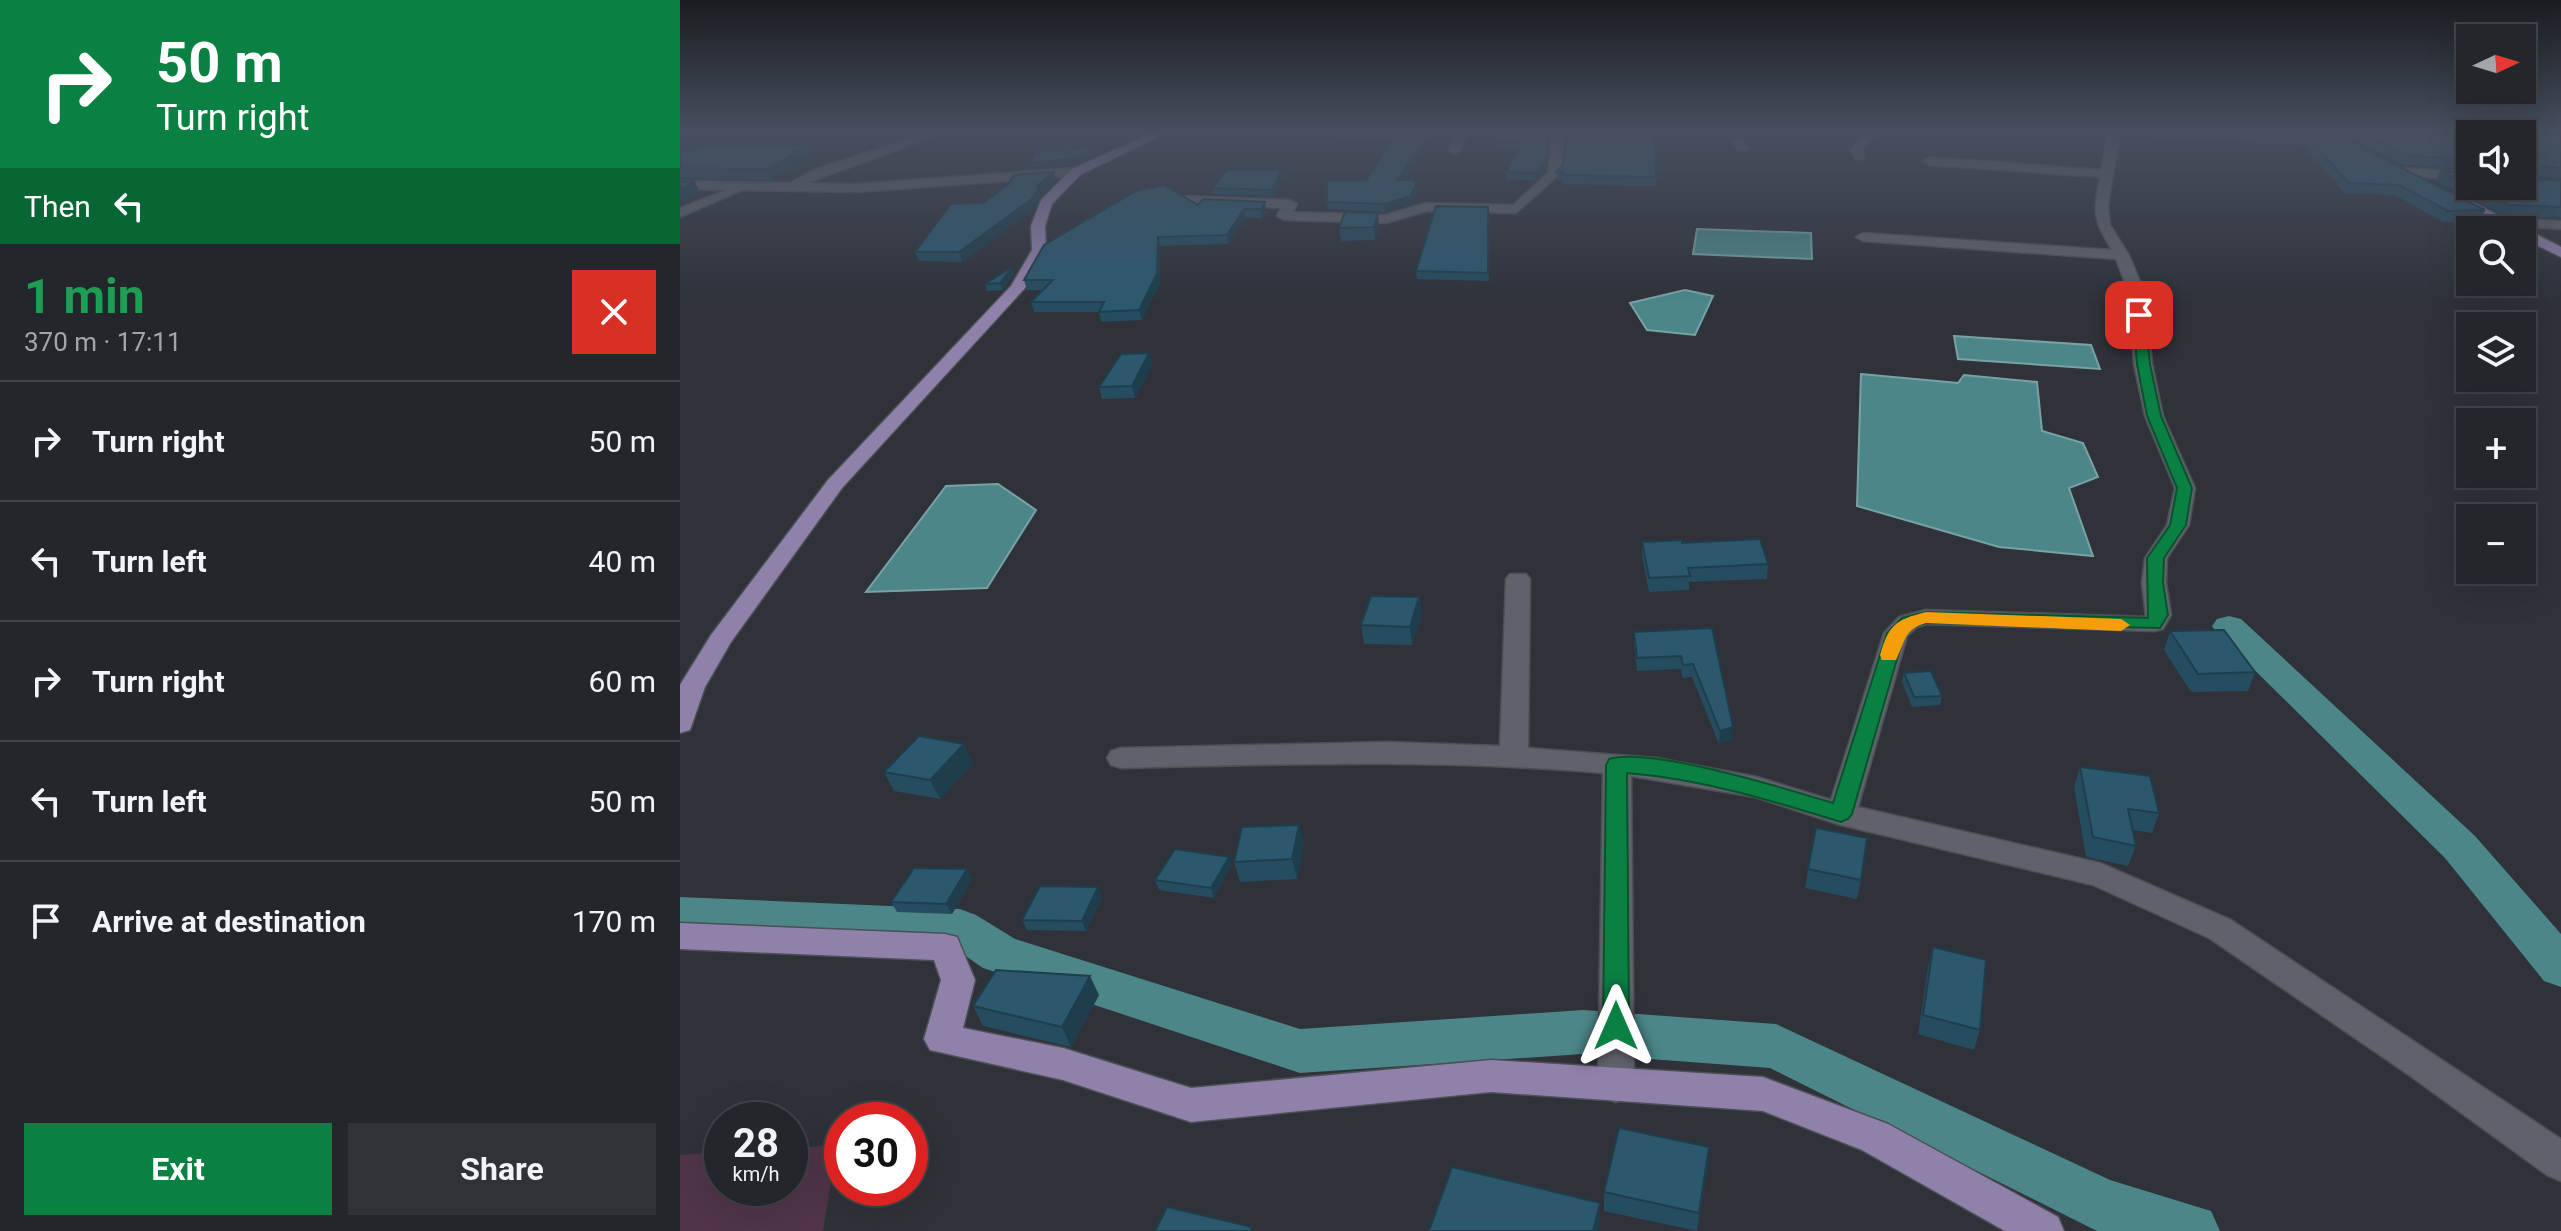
<!DOCTYPE html>
<meta charset="utf-8">
<style>
:root{--surface:#23262b;--page:#2f3237;--text:#f1f3f6;--muted:#a3a5a9;--line:#404347;--accent:#0b8043}
body{margin:0;font-family:Roboto,sans-serif;background:var(--page);color:var(--text);height:100vh;display:flex;flex-direction:column;font-size:30px;white-space:nowrap}
*{box-sizing:border-box;margin:0}
p{font-size:26px;color:var(--muted)}
.icon{flex:none;width:44px;height:44px;fill:none;stroke:currentColor;stroke-width:2;stroke-linecap:round;stroke-linejoin:round}
.map{position:relative;flex:1;overflow:hidden}
.side{display:flex;flex-direction:column;background:var(--surface);width:680px}
.side>*{flex:none}
.banner{background:#0b8043;color:#fff;overflow:hidden}
.needle{width:52px;rotate:86deg}
.controls{position:absolute;left:1776px;top:24px;display:grid;gap:16px}
.controls a{display:grid;place-items:center;width:80px;height:80px;border-radius:0px;background:var(--surface);box-shadow:0 8px 32px #0002,0 0 0 2px var(--line);font-size:40px}
.speed{position:absolute;left:24px;top:1102px;display:flex;gap:16px;font-size:40px;font-weight:700;text-align:center}
.speed>*{display:grid;place-content:center;width:104px;height:104px;border-radius:50%;background:var(--surface);box-shadow:0 8px 32px #0002,0 0 0 2px var(--line);line-height:1}
.speed small{font-size:20px;font-weight:400}
.speed .limit{border:12px solid #d22;background:#fff;color:#111}
.pin{position:absolute;display:grid;place-items:center;width:68px;height:68px;color:#fff;margin:-34px;border-radius:16px;box-shadow:0 4px 12px #0006}
.me{position:absolute;width:88px;margin:-44px;rotate:0deg;stroke-linejoin:round;filter:drop-shadow(0 0 6px #0008)}
.turn{display:flex;align-items:center;gap:28px;height:168px;padding:0 24px;font-size:36px}
.turn .icon{width:104px;height:104px;stroke-width:2.5}
.turn b{display:block;font-size:56px;line-height:68px}
.then{display:flex;align-items:center;height:76px;padding:0 24px;background:#0003;gap:16px;font-size:30px}
.round{display:grid;place-items:center;flex:none;width:84px;height:84px;border-radius:0px;background:var(--page)}
.overview{display:flex;align-items:center;justify-content:space-between;height:136px;padding:0 24px}
h1{font-size:48px;font-weight:700;line-height:60px;color:#1e9e55}
.button{display:flex;gap:16px;margin-top:auto;padding:16px 24px}
.button a{flex:1;height:92px;border-radius:0px;background:var(--accent);color:#fff;font-size:32px;font-weight:700;line-height:92px;text-align:center}
.button a+a{background:var(--page);color:var(--text)}
ul{padding:0;list-style:none}
li{display:flex;align-items:center;gap:24px;height:120px;padding:0 24px;border-top:2px solid var(--line)}
li div{flex:1}
li b{display:block;font-size:30px}
li em{font-style:normal}
main{display:flex;flex:1;min-height:0}
.map>svg:first-child{display:block}
.green{fill:#503549}
.water{fill:#4c8688;stroke:#79a2a5;stroke-width:2}
.lines{fill:none;stroke-linecap:round;stroke-linejoin:round}
.canal{fill:#4c8688;fill-rule:evenodd}
.minor-casing{stroke:#4c4f55;stroke-width:3}
.major-casing{stroke:#4c4f55;stroke-width:3}
.minor{fill:#5f626a;fill-rule:evenodd}
.major{fill:#9081ab;fill-rule:evenodd}
.wall{fill:#264c5f}
.shaded-wall{fill:#1f3e4d}
.building{fill:#2c586e;stroke:#1f3e4d;stroke-width:2}
.route{fill:#0b8043;stroke:#07532c;stroke-width:2}
.slow{fill:#f59e0b}
</style>
<main>
<section class="side">
<div class="banner">
<div class="turn"><svg class="icon" aria-label="right" viewBox="0 0 24 24"><path d="M7 20v-9h11M14 6l5 5-5 5"/></svg><div><b>50 m</b>Turn right</div></div>
<div class="then">Then<svg class="icon" aria-label="left" viewBox="0 0 24 24"><path d="M17 20v-9H6M10 6l-5 5 5 5"/></svg></div>
</div>
<div class="overview"><div><h1>1 min</h1><p>370 m · 17:11</p></div><a class="round" style="background:#d93025;color:#fff"><svg class="icon" aria-label="close" viewBox="0 0 24 24"><path d="M6 6l12 12M18 6L6 18"/></svg></a></div>
<ul>
<li><svg class="icon" aria-label="right" viewBox="0 0 24 24"><path d="M7 20v-9h11M14 6l5 5-5 5"/></svg><div><b>Turn right</b></div><em>50 m</em></li>
<li><svg class="icon" aria-label="left" viewBox="0 0 24 24"><path d="M17 20v-9H6M10 6l-5 5 5 5"/></svg><div><b>Turn left</b></div><em>40 m</em></li>
<li><svg class="icon" aria-label="right" viewBox="0 0 24 24"><path d="M7 20v-9h11M14 6l5 5-5 5"/></svg><div><b>Turn right</b></div><em>60 m</em></li>
<li><svg class="icon" aria-label="left" viewBox="0 0 24 24"><path d="M17 20v-9H6M10 6l-5 5 5 5"/></svg><div><b>Turn left</b></div><em>50 m</em></li>
<li><svg class="icon" aria-label="arrive" viewBox="0 0 24 24"><path d="M6 21V4h12l-3 4 3 4H6"/></svg><div><b>Arrive at destination</b></div><em>170 m</em></li>
</ul>
<div class="button"><a>Exit</a><a>Share</a></div>
</section>
<div class="map">
<svg width="1881" height="1231" viewBox="0 0 1881 1231">
<rect width="100%" height="100%" fill="#2f3239"/>
<!-- green -->
<path class="green" d="M157 1145 143 1231H0V1155L42 1152V1188H110V1148Z"/>
<!-- water -->
<g class="water">
<path d="M1017 229 1131 233 1132 259 1013 254Z"/>
<path d="M1005 290 1033 296 1015 335 967 330 950 303Z"/>
<path d="M1274 336 1411 345 1420 369 1278 359Z"/>
<path d="M1181 374 1278 383 1284 375 1357 382 1362 431 1403 443 1418 477 1389 488 1413 556 1319 547 1177 506Z"/>
<path d="M318 484 356 510 307 588 186 592 266 486Z"/>
</g>
<g class="lines">
<!-- canal -->
<g class="canal">
<path d="M1549 616 1561 619 1795 836 1881 934V987L1864 981 1765 858 1537 633 1532 626 1537 619Z"/>
<path d="M0 897 280 909 296 915 335 939 620 1029 903 1010 1096 1024 1430 1180 1531 1211 1540 1231H1417L1090 1068 903 1054 620 1073 303 968 271 946 0 933Z"/>
</g>
<!-- minor casing -->
<g class="minor-casing">
<g id="minor">
<path d="M250 132H266L127 183 175 184 396 168 402 172 396 176 175 192 62 190 0 217V208L46 190 0 189V181L110 183 134 170Z"/>
<path d="M777 132H788L780 151 774 154 768 151Z"/>
<path d="M873 132H885L880 174 836 213 747 211 706 223 604 220 597 216 601 208 506 204 500 200 506 196 610 200 617 204 613 212 705 215 746 203 833 205 868 173Z"/>
<path d="M1047 132H1057L1068 148 1066 150H1058Z"/>
<path d="M1186 132H1198L1182 150 1184 159H1176L1170 150Z"/>
<path d="M1428 132H1440L1428 205 1430 225 1449 255 1464 291 1472 364 1483 416 1515 488 1509 525 1487 558 1486 583 1491 615 1483 629 1474 631 1247 624 1237 627 1227 636 1178 807 1420 863 1551 920 1881 1139V1181L1867 1175 1729 1075 1529 938 1413 885 1161 825 1075 797 951 776 954 1085 949 1097 936 1102 923 1097 918 1085 923 773C762 759 602 764 441 768L431 765 427 758 431 751 441 748 706 742 820 746 826 579 830 574H846L850 579 848 748 976 758 1077 777 1151 800 1204 633 1219 617 1246 610 1466 617 1462 583 1465 558 1487 525 1495 488 1465 416 1454 364 1448 291 1436 259 1183 241 1176 237 1183 233 1432 250C1413 220 1413 211 1420 177L1249 165 1243 161 1249 157 1421 170Z"/>
<path d="M1724 168 1790 173V181L1720 175V169Z"/>
<path d="M1821 218 1881 221V229L1816 225V219Z"/>
</g>
</g>
<!-- major casing -->
<g class="major-casing">
<g id="major">
<path d="M474 132H488L400 175 372 204 365 226 366 250 345 288 162 488 51 642 25 687 10 730 0 733V685L31 635 148 480 331 286 352 250 351 226 361 200 392 169Z"/>
<path d="M1773 197H1783L1881 247V257L1842 238V230H1826L1773 203Z"/>
<path d="M0 923 265 934 277 937 295 980 283 1028 383 1048 511 1088 811 1060 1083 1077 1208 1124 1378 1217 1384 1231H1325L1182 1150 1083 1111 811 1092 511 1122 383 1080 250 1050 244 1039 261 980 254 960 0 949Z"/>
</g>
</g>
<!-- minor -->
<use href="#minor" class="minor"/>
<!-- major -->
<use href="#major" class="major"/>
</g>
<!-- wall -->
<g class="wall">
<path d="M756 132 723 180 738 188 732 204 705 212 648 209 647 202 686 181 713 139 659 140 658 133Z"/>
<path d="M1474 132H1649L1805 210 1801 221 1763 222 1715 195 1665 193 1623 145 1476 138Z"/>
<path d="M1657 132H1881V178L1845 175 1846 179 1881 181V218L1824 215 1756 181 1760 171 1842 186 1790 134V170L1724 165Z"/>
<path d="M921 134 976 177V186L882 184V181H877L876 172Z"/>
<path d="M869 136 865 172 856 180 826 179V172L839 149 816 150V143Z"/>
<path d="M127 146 131 156 92 180 0 178V150Z"/>
<path d="M602 170 603 176 593 196 534 194 533 188Z"/>
<path d="M374 172 376 180 362 193V195L355 208 282 262 239 261 235 252Z"/>
<path d="M523 199 586 210 582 218H566L548 244 480 246V283L462 320 421 322 419 312H354L351 302 363 290H347L344 280 518 205Z"/>
<path d="M808 215 809 281 737 279 736 271Z"/>
<path d="M699 226 695 240 661 241 659 228Z"/>
<path d="M334 274 323 290 307 291 305 284Z"/>
<path d="M469 353 472 365 455 398 422 399 419 387Z"/>
<path d="M962 542 1002 543 1088 564 1087 579 1009 582V590L969 592 962 556Z"/>
<path d="M739 597 742 616 732 645 684 644 681 625Z"/>
<path d="M1032 628 1052 740 1039 744 1012 677 1002 678 1001 669 957 671 954 645V632Z"/>
<path d="M1490 631 1575 672 1568 691 1511 692 1484 650Z"/>
<path d="M1224 673 1262 696 1260 705 1232 707 1222 682Z"/>
<path d="M293 763 260 799 214 791 204 772Z"/>
<path d="M1400 767 1479 813 1472 833 1452 830 1456 846 1448 866 1406 857 1394 787Z"/>
<path d="M624 844 617 879 560 882 554 862Z"/>
<path d="M549 857 551 866 534 898 479 890 475 880Z"/>
<path d="M287 869 292 879 272 914 217 912 211 902Z"/>
<path d="M1128 869 1181 880 1177 899 1125 888Z"/>
<path d="M422 897 406 931 347 930 342 920Z"/>
<path d="M1253 947 1300 1030 1294 1050 1238 1034 1248 967Z"/>
<path d="M419 995 391 1047 303 1026 293 1006Z"/>
<path d="M1029 1147 1028 1166 1017 1231 924 1211V1192Z"/>
</g>
<!-- shaded-wall -->
<g class="shaded-wall">
<path d="M751 132H756L717 188V180Z"/>
<path d="M869 132 865 172 856 180 855 173Z"/>
<path d="M127 146 131 156 92 180 87 169Z"/>
<path d="M415 148 417 153 393 165 342 169 340 163Z"/>
<path d="M602 170 603 176 593 196 592 190Z"/>
<path d="M374 172 376 180 362 193V195L355 208 282 262 279 252Z"/>
<path d="M737 180 738 188 732 204 705 212 704 204Z"/>
<path d="M15 182 20 192 0 203V189Z"/>
<path d="M585 202 586 210 582 218 581 209Z"/>
<path d="M564 209 566 218 548 244 547 235Z"/>
<path d="M698 213 699 226 695 240 694 227Z"/>
<path d="M478 237 480 246V283L462 320 459 310Z"/>
<path d="M332 267 334 274 323 290 320 283Z"/>
<path d="M469 353 472 365 455 398 452 386Z"/>
<path d="M739 597 742 616 732 645 730 627Z"/>
<path d="M1053 727 1052 740 1039 744 1040 731Z"/>
<path d="M284 744 293 763 260 799 250 780Z"/>
<path d="M619 825 624 844 617 879 612 859Z"/>
<path d="M549 857 551 866 534 898 531 888Z"/>
<path d="M287 869 292 879 272 914 266 904Z"/>
<path d="M418 887 422 897 406 931 402 921Z"/>
<path d="M410 976 419 995 391 1047 382 1027Z"/>
<path d="M1029 1147 1028 1166 1017 1231 1019 1213Z"/>
<path d="M920 1203V1221L918 1231H913Z"/>
</g>
<!-- building -->
<g class="building">
<path d="M659 132H751L717 180H737L731 196 704 204 647 202V181H686L717 132 658 133Z"/>
<path d="M816 132H869L865 164 855 173 826 172 843 142 816 143Z"/>
<path d="M887 132H921V134H974L976 177 882 175 883 172H876L883 166Z"/>
<path d="M1536 132 1653 133 1805 210 1768 211 1719 185 1669 183 1626 136Z"/>
<path d="M1679 132H1881V168L1847 165 1843 168 1846 179 1881 181V207L1829 205 1790 186H1842V134H1790V160L1727 155Z"/>
<path d="M23 146H127L87 169 0 168V150H14Z"/>
<path d="M415 148 392 159 340 163 351 161 355 152Z"/>
<path d="M546 170H602L592 190 533 188Z"/>
<path d="M1760 171 1790 174V186Z"/>
<path d="M374 172 357 186H360L352 199 279 252H235L271 204 303 203 328 185 334 175Z"/>
<path d="M0 181 15 182 0 189Z"/>
<path d="M484 185 518 205 523 199 585 202 581 209H564L547 235 478 237 477 274 459 310 419 312 424 302H351L373 280H344L364 245 456 191Z"/>
<path d="M756 206 808 207V273L736 271Z"/>
<path d="M665 212 698 213 694 227 659 228Z"/>
<path d="M332 267 320 283 305 284Z"/>
<path d="M469 353 452 386 419 387 441 354Z"/>
<path d="M1080 539 1088 564 1008 568 1010 576 969 578 962 542 1002 540V543Z"/>
<path d="M691 596 739 597 730 627 681 625Z"/>
<path d="M1032 628 1053 727 1040 731 1013 664 1003 665 1001 656 957 658 954 632Z"/>
<path d="M1544 630 1575 672 1518 674 1490 631Z"/>
<path d="M1251 671 1262 696 1234 697 1224 673Z"/>
<path d="M239 736 284 744 250 780 204 772Z"/>
<path d="M1400 767 1470 776 1479 813 1448 809 1456 846 1413 837Z"/>
<path d="M619 825 612 859 554 862 562 827Z"/>
<path d="M1136 828 1187 838 1181 880 1128 869Z"/>
<path d="M495 849 549 857 531 888 475 880Z"/>
<path d="M234 868 287 869 266 904 211 902Z"/>
<path d="M360 886 418 887 402 921 342 920Z"/>
<path d="M1253 947 1306 960 1300 1030 1243 1015Z"/>
<path d="M316 970 410 976 382 1027 293 1006Z"/>
<path d="M939 1128 1029 1147 1019 1213 924 1192Z"/>
<path d="M772 1167 920 1203 913 1231H749Z"/>
<path d="M487 1207 572 1227 570 1231H475Z"/>
</g>
<!-- sky -->
<linearGradient id="sky" x2="0" y2="1"><stop stop-color="#1a1c1f"/><stop offset="0.43" stop-color="#474f5f"/><stop offset="1" stop-color="#474f5f" stop-opacity="0"/></linearGradient>
<rect width="1881" height="304" fill="url(#sky)"/>
<!-- route -->
<path class="route" d="M1459 312 1465 315 1470 364 1481 416 1512 488 1506 525 1484 558 1483 583 1488 615 1480 628 1246 623 1234 626 1224 635 1172 814 1168 819 1161 822C1090 800 1021 779 947 773L949 1026 945 1035 936 1038 926 1035 923 1026 926 765 929 759C972 747 1107 789 1153 803L1207 633 1222 618 1246 612 1468 618 1467 558 1490 525 1497 488 1467 416 1457 364 1453 315Z"/>
<!-- slow -->
<path class="slow" d="M1246 612 1441 619 1450 625 1441 631 1246 623C1224 629 1225 642 1216 660H1202L1200 655C1209 625 1215 620 1246 612Z"/>
</svg>
<div class="controls">
<a><svg class="needle" viewBox="-14 -14 28 28"><path d="M0-13l5 13h-10z" fill="#e53935"/><path d="M0 13l5-13h-10z" fill="#a3a5a9"/></svg></a>
<a><svg class="icon" aria-label="sound" viewBox="0 0 24 24"><path d="M4 9h4l5-4v14l-5-4H4zM17 9q2 3 0 6"/></svg></a>
<a><svg class="icon" aria-label="search" viewBox="0 0 24 24"><circle cx="10" cy="10" r="6"/><path d="M15 15l6 6"/></svg></a>
<a><svg class="icon" aria-label="layers" viewBox="0 0 24 24"><path d="M12 4l9 5-9 5-9-5zM3 14l9 5 9-5"/></svg></a>
<a>+</a>
<a>−</a>
</div>
<div class="speed"><div>28<small>km/h</small></div><div class="limit">30</div></div>
<div class="pin" style="left:1459px;top:315px;background:#d93025"><svg class="icon" aria-label="arrive" viewBox="0 0 24 24"><path d="M6 21V4h12l-3 4 3 4H6"/></svg></div>
<svg class="me" style="left:936px;top:1026px" viewBox="-20 -20 40 40"><path d="M0-17L14 15 0 8-14 15z" fill="#0b8043" stroke="#fff" stroke-width="4"/></svg>
</div>
</main>
